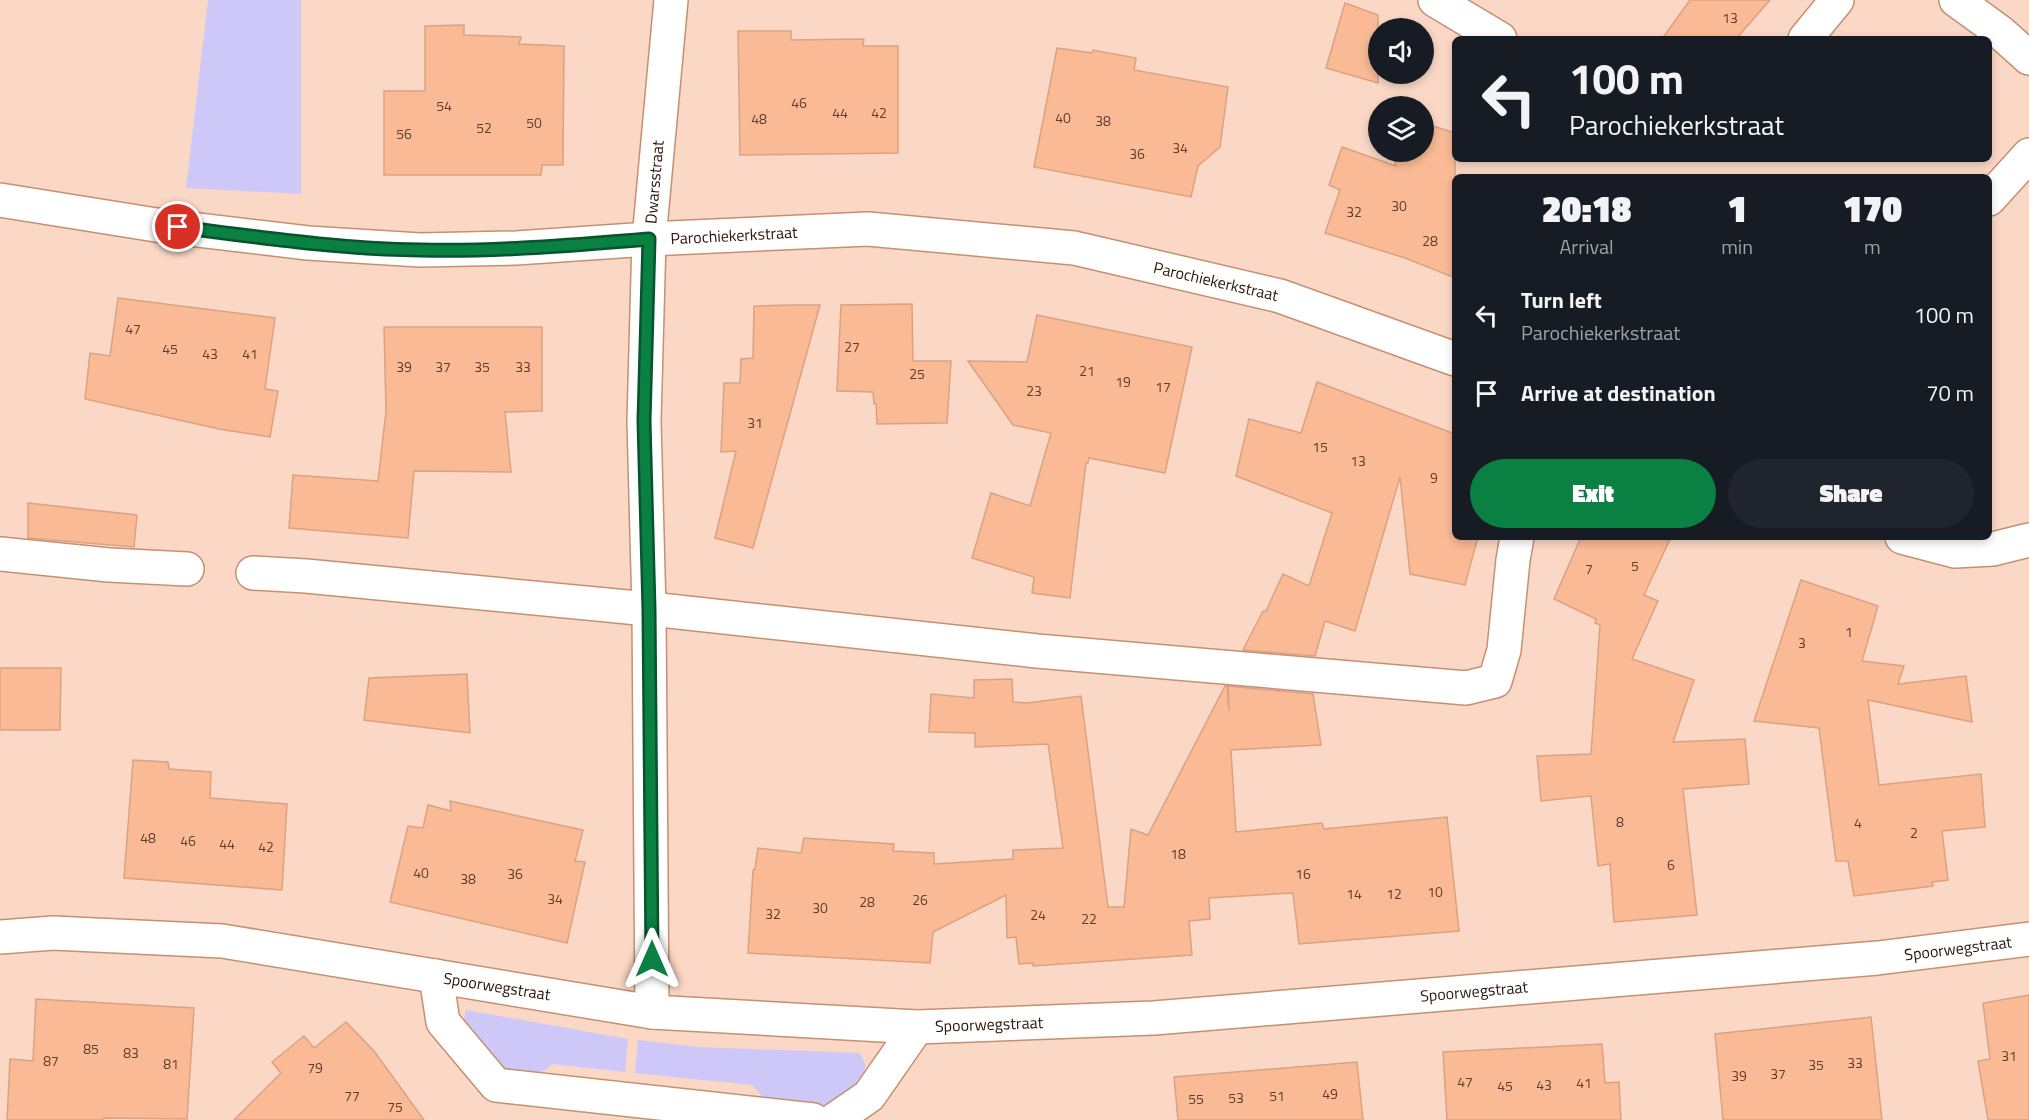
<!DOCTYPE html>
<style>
:root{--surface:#171b24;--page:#20242c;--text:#f1f3f6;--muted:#9ea1a6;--accent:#0b8043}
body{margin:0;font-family:"Titillium Web",sans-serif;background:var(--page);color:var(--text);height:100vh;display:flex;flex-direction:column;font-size:22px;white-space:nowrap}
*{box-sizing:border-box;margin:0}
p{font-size:20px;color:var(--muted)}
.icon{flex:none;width:33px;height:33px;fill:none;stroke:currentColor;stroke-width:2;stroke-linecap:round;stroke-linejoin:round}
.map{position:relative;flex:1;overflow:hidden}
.details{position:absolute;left:1452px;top:174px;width:540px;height:366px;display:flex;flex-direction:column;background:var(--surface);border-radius:9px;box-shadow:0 3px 9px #0003}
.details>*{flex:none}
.guide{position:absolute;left:1452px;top:36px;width:540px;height:126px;border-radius:9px;box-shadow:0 3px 9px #0003;background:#171b24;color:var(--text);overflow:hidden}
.fabs{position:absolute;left:1368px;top:18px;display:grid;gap:12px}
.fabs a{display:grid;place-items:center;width:66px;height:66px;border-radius:50%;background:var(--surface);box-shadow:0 3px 9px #0003;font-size:30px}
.pin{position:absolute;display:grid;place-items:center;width:51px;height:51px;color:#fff;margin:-26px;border:3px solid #fff;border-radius:50%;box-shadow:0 2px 6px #0007}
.me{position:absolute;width:66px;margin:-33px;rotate:0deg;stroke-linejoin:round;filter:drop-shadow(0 0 4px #0008)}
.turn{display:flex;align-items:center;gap:21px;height:126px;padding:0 18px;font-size:27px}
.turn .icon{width:78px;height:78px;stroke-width:2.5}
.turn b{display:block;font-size:42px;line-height:51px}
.eta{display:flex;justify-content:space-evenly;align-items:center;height:102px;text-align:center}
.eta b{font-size:36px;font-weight:800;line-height:42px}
.cta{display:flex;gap:12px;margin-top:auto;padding:12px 18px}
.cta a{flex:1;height:69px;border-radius:36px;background:var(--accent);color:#fff;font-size:24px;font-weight:800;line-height:69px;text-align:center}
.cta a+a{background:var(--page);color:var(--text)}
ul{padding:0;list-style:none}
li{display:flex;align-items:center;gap:18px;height:78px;padding:0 18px}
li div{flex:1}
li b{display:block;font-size:22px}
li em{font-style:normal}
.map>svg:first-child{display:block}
.green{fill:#cec8f9}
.building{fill:#faba96;stroke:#daa283;stroke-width:1.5}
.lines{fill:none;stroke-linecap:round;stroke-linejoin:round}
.minor-casing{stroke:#c68f71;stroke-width:36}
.minor{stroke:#fff;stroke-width:33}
.route-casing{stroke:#07532c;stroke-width:15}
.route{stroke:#0b8043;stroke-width:10}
.labels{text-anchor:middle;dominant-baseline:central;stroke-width:4.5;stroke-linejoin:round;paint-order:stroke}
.number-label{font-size:14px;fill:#5d3e2c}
.street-label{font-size:16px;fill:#291509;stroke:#fff}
</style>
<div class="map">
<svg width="2029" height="1120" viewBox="0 0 2029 1120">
<rect width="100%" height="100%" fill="#fbd8c5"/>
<!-- green -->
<g class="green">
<path d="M208 0H301V194L186 188Z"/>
<path d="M466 1010 628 1039 625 1072 552 1064 535 1079 507 1072 495 1065 465 1027 464 1019Z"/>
<path d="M638 1040 698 1047 860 1053 866 1067 863 1083 838 1105 822 1106 767 1102 752 1085 635 1073Z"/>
</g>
<!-- building -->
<g class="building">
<path d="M1690 0H1770L1736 39H1662Z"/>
<path d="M1345 3 1378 15V83L1326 68Z"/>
<path d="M464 25V35L521 37 519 44 564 46 563 165H542L541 175H384V91H425V26Z"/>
<path d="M738 31H791V40L864 39 863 46H898V153L740 155Z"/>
<path d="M1057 48 1092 53 1093 50 1136 58 1134 70 1228 87 1220 147 1198 166 1191 197 1034 167Z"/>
<path d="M1424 123 1455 133V278L1405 258 1325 233 1340 190 1329 185 1342 147 1396 166 1393 152H1424Z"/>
<path d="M118 298 275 318 265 389 278 391 270 437 219 429 85 399 90 353 110 356Z"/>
<path d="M912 304 913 361H951L947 423 877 424 876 404H874L873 392 837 391 841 305Z"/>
<path d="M793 305H820L753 548 715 538 736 451 721 452 724 383H740L741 359 753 358 754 306Z"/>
<path d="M1037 315 1192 347 1165 473 1089 458 1088 463H1086L1070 598 1032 593 1034 577 972 558 991 493 1030 506 1051 433 1013 425 968 361 1027 362Z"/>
<path d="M384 327H542V411L505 412 511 472 414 471 408 538 289 528 293 475 378 481 386 411Z"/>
<path d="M1317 382 1455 434V537H1478L1465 585 1410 574 1400 477 1355 631 1325 621 1315 656 1243 650 1263 611H1266L1283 574 1309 586 1332 513 1236 476 1249 419 1301 433Z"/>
<path d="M28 503 137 515 134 547 28 538Z"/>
<path d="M1581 537H1671L1644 595 1658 601 1632 659 1694 680 1673 742 1745 739 1749 784 1683 789 1697 915 1614 922 1610 864 1598 866 1591 796 1541 801 1537 756 1591 754 1600 625 1595 623 1596 619 1554 599Z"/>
<path d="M1801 580 1878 606 1862 661 1904 666 1898 684 1966 676 1972 722 1868 700 1879 785 1981 774 1985 827 1942 831 1948 880 1932 882 1933 886 1854 896 1848 861H1836L1819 728 1754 721Z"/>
<path d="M0 668H61L60 730H0Z"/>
<path d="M467 674 470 733 364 720 369 678Z"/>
<path d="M1012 679 1013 702 1027 703 1081 696 1108 907H1124L1131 829 1148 835 1225 686H1227L1229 710 1228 686 1313 694 1321 745 1231 750 1236 832 1322 823 1324 829 1447 817 1459 931 1299 944 1293 893 1209 898 1210 919 1189 921 1192 955 1033 966V963L1019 964 1016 937 1007 938 1006 895 933 932 930 963 748 953 753 870 755 869 758 848 801 853 804 838 894 844 893 851 934 853V864L1013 859V850L1063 848 1048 744 975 747V733L929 732 931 694 974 698V680Z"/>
<path d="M133 760 168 762 169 769 211 772 210 798 287 804 282 890 124 878Z"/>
<path d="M450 801 583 830 575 861 585 862 567 943 390 902 408 826 423 828 428 805 451 811Z"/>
<path d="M2029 995V1120H1988L1978 1061 1990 1059 1983 1003Z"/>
<path d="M36 999 194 1008 187 1119 104 1118 103 1120H7L10 1059 33 1061Z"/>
<path d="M1871 1017 1882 1120H1723L1715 1034Z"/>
<path d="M346 1022 374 1051 424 1120H234L281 1073 272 1062 304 1036 314 1048Z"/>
<path d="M1602 1044 1605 1083 1619 1082 1621 1120H1447L1443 1052Z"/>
<path d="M1357 1062 1363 1120H1178L1174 1077Z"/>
</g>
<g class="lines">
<!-- minor casing -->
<g class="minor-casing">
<g id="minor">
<path d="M1435 0 1500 39"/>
<path d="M1956 0 2000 32 2029 58"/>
<path d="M1805 39 1837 0"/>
<path d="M1989 199 2029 155"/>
<path d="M0 200 156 225 308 243 420 250 516 248 649 239 868 229 1074 248 1280 296 1455 359"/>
<path d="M1902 537 1955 551 1993 549 2029 540"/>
<path d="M0 554 109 565 187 569"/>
<path d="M253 573 306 576 669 611 1037 651 1466 688 1495 681 1504 650 1513 560 1517 537"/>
<path d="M0 937 53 933 222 941 652 1012 917 1027 1154 1018 1878 958 2029 939"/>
<path d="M436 976 443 1022 496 1085 813 1120"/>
<path d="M652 1012 649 610 644 421 649 239 671 0"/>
<path d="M834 1120 869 1096 917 1027"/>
</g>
</g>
<!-- minor -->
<use href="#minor" class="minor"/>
</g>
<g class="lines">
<!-- route casing -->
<g class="route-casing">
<path id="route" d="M178 227C258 237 339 249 420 250 496 252 573 245 649 239L644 421 649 610 652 959"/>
</g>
<!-- route -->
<use href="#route" class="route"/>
</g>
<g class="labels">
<!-- number labels -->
<g class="number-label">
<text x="1730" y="17">13</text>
<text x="799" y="102">46</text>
<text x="444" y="105">54</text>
<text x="840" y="112">44</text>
<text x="879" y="112">42</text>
<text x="1063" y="117">40</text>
<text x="759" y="118">48</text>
<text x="1103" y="120">38</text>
<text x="534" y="122">50</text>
<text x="484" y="127">52</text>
<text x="404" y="133">56</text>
<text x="1180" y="147">34</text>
<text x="1137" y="153">36</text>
<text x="1399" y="205">30</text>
<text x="1354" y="211">32</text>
<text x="1430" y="240">28</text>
<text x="133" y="328">47</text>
<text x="852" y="346">27</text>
<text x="170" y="348">45</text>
<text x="210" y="353">43</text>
<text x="250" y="353">41</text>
<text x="404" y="366">39</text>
<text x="443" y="366">37</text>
<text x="482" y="366">35</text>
<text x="523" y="366">33</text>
<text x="1087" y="370">21</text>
<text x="917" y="373">25</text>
<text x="1123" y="381">19</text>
<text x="1163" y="386">17</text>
<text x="1034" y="390">23</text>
<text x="755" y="422">31</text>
<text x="1320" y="446">15</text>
<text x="1358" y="460">13</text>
<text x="1434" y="477">9</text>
<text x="1635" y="565">5</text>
<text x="1589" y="568">7</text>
<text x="1849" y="631">1</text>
<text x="1802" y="642">3</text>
<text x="1620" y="821">8</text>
<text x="1858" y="822">4</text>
<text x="1914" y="832">2</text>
<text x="148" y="837">48</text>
<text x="188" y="840">46</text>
<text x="227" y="843">44</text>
<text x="266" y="846">42</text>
<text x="1178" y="853">18</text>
<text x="1671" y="864">6</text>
<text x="421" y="872">40</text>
<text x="515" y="873">36</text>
<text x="1303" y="873">16</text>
<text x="468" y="878">38</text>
<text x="1435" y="891">10</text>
<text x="1354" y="893">14</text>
<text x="1394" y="893">12</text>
<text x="555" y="898">34</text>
<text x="920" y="899">26</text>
<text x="867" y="901">28</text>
<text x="820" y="907">30</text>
<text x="773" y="913">32</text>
<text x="1038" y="914">24</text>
<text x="1089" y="918">22</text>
<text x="91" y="1048">85</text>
<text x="131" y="1052">83</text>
<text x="2009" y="1055">31</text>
<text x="51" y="1060">87</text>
<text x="1855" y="1062">33</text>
<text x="171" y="1063">81</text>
<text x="1816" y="1064">35</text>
<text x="315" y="1067">79</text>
<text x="1778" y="1073">37</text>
<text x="1739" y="1075">39</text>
<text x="1465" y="1081">47</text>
<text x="1584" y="1082">41</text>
<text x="1544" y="1084">43</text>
<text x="1505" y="1085">45</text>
<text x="1330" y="1093">49</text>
<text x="352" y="1095">77</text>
<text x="1277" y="1095">51</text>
<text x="1236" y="1097">53</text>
<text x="1196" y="1098">55</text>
<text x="395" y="1106">75</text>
</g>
<!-- street labels -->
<g class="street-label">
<text transform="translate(654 182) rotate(-85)">Dwarsstraat</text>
<text transform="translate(734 235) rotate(-3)">Parochiekerkstraat</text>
<text transform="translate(1216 281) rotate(13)">Parochiekerkstraat</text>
<text transform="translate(1958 948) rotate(-7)">Spoorwegstraat</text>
<text transform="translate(497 986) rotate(9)">Spoorwegstraat</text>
<text transform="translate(1474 991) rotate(-5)">Spoorwegstraat</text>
<text transform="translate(989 1024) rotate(-2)">Spoorwegstraat</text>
</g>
</g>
</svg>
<div class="fabs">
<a><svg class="icon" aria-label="sound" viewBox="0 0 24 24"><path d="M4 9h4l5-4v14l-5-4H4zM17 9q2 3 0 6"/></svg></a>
<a><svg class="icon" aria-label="layers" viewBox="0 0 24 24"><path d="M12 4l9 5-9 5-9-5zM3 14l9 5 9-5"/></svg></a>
</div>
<div class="pin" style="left:178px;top:227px;background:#d93025"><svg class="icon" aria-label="arrive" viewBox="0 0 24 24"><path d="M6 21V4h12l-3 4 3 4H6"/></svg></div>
<svg class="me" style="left:652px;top:959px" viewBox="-20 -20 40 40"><path d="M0-17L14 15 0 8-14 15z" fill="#0b8043" stroke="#fff" stroke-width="4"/></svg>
<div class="guide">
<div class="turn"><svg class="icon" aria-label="left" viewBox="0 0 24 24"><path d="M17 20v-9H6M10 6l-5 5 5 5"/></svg><div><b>100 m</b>Parochiekerkstraat</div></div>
</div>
<section class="details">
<div class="eta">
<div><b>20:18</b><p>Arrival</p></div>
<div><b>1</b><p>min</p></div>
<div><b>170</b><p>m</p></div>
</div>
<ul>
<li><svg class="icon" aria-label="left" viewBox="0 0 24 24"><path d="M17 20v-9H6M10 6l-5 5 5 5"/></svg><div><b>Turn left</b><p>Parochiekerkstraat</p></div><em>100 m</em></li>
<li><svg class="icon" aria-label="arrive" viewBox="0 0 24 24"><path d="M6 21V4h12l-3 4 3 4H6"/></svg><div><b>Arrive at destination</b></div><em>70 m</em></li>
</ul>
<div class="cta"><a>Exit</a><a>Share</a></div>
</section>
</div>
